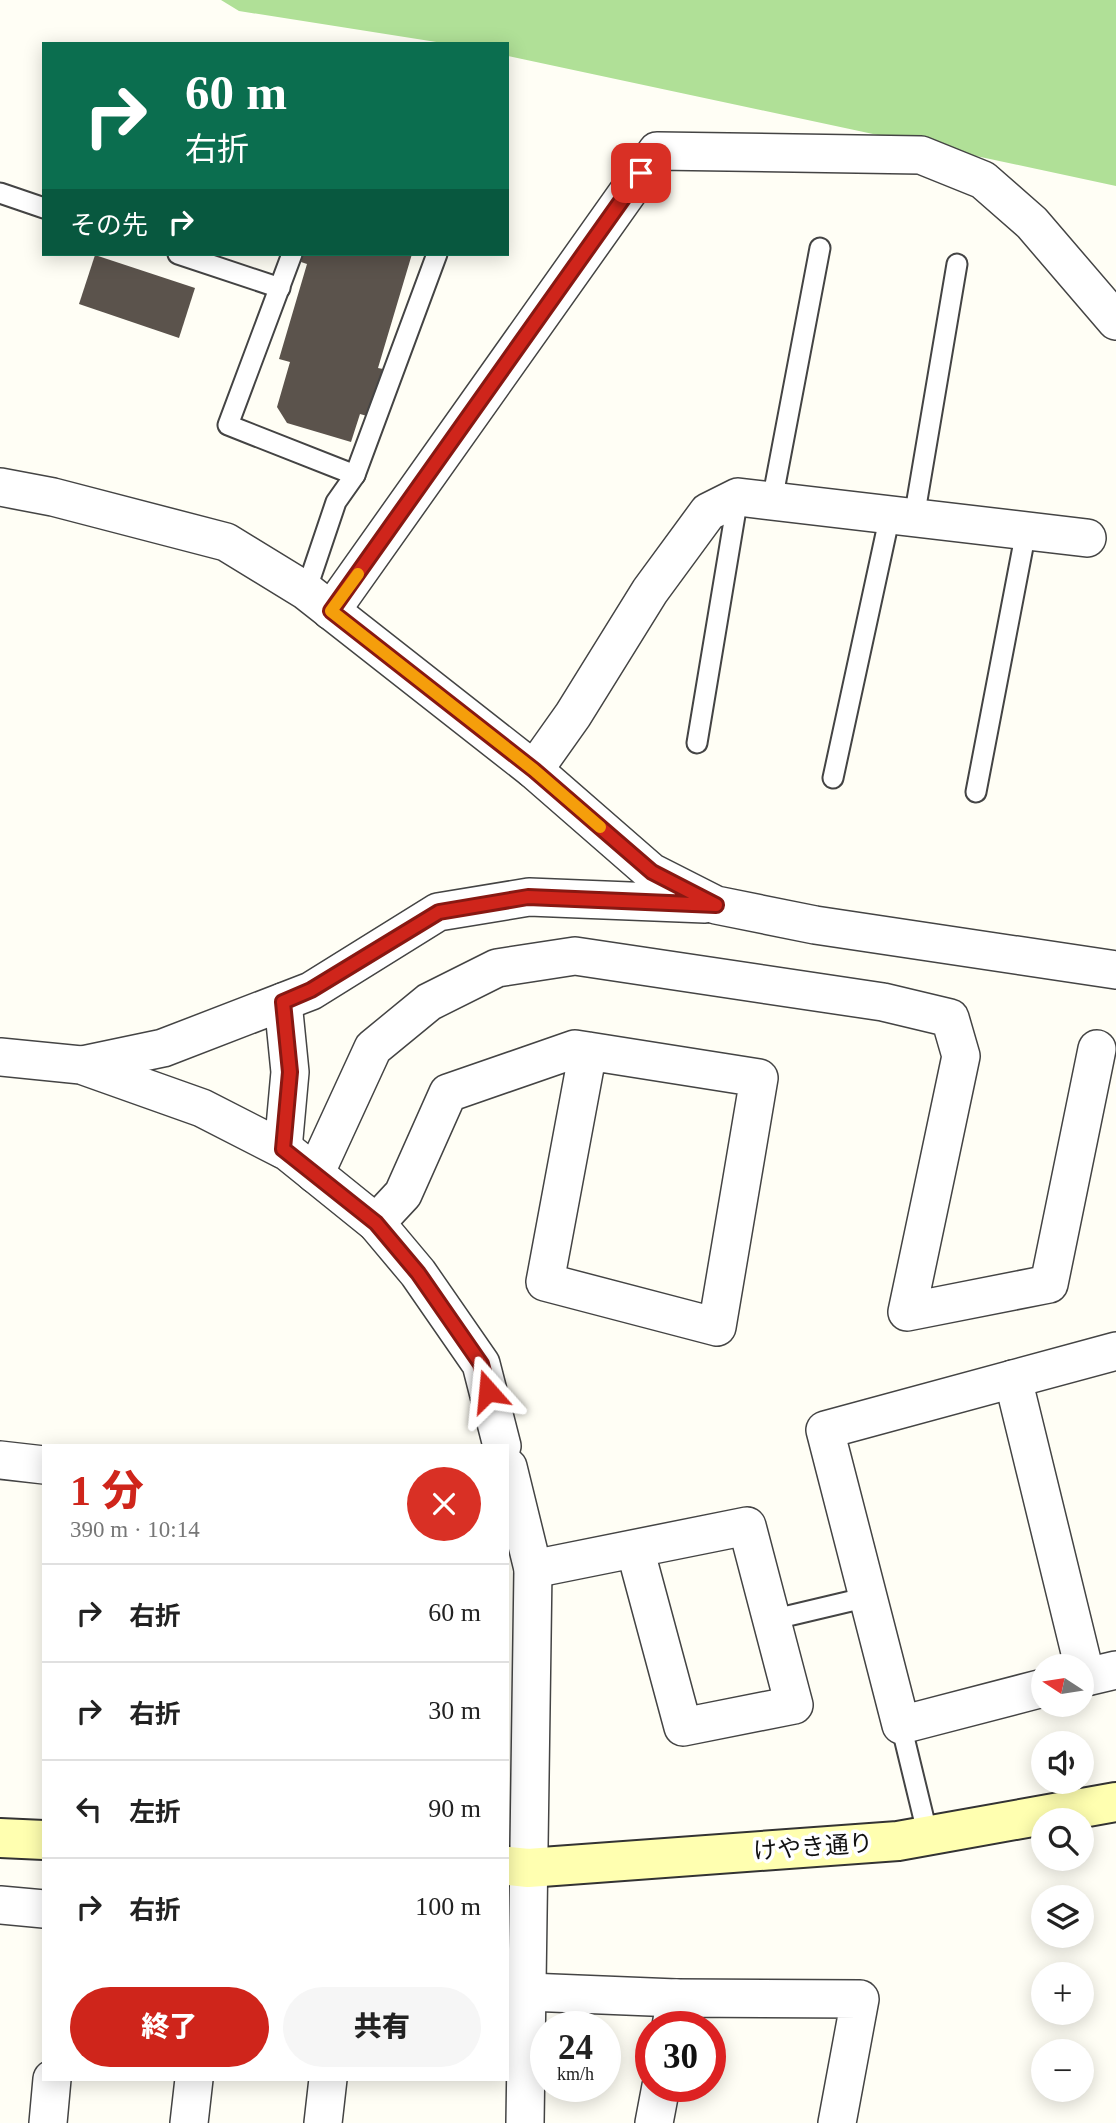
<!DOCTYPE html>
<html lang="ja">
<meta charset="utf-8">
<style>
:root{--surface:#fff;--page:#f6f6f6;--text:#222;--muted:#767676;--line:#e0e0e0;--accent:#cf251b}
body{margin:0;font-family:"Times New Roman","Noto Sans JP",serif;background:var(--page);color:var(--text);height:100vh;display:flex;flex-direction:column;font-size:26px;white-space:nowrap}
*{box-sizing:border-box;margin:0}
p{font-size:23px;color:var(--muted)}
.icon{flex:none;width:38px;height:38px;fill:none;stroke:currentColor;stroke-width:2;stroke-linecap:round;stroke-linejoin:round}
.map{position:relative;flex:1;overflow:hidden}
.side{position:absolute;left:42px;top:1444px;width:467px;height:637px;display:flex;flex-direction:column;background:var(--surface);border-radius:0px;box-shadow:0 4px 18px #0003}
.side>*{flex:none}
.hud{position:absolute;left:42px;top:42px;width:467px;height:214px;border-radius:0px;box-shadow:0 4px 18px #0003;background:#0b6e4f;color:#fff;overflow:hidden}
.needle{width:46px;rotate:282deg}
.controls{position:absolute;left:1031px;top:1654px;display:grid;gap:14px}
.controls a{display:grid;place-items:center;width:63px;height:63px;border-radius:50%;background:var(--surface);box-shadow:0 4px 18px #0003;font-size:35px}
.speed{position:absolute;left:530px;top:2011px;display:flex;gap:14px;font-size:35px;font-weight:700;text-align:center}
.speed>*{display:grid;place-content:center;width:91px;height:91px;border-radius:50%;background:var(--surface);box-shadow:0 4px 18px #0003;line-height:1}
.speed small{font-size:18px;font-weight:400}
.speed .limit{border:10px solid #d22;background:#fff;color:#111}
.pin{position:absolute;display:grid;place-items:center;width:60px;height:60px;color:#fff;margin:-30px;border-radius:14px;box-shadow:0 4px 10px #0006}
.me{position:absolute;width:77px;margin:-38px;rotate:342deg;stroke-linejoin:round;filter:drop-shadow(0 0 5px #0008)}
.turn{display:flex;align-items:center;gap:24px;height:147px;padding:0 28px;font-size:32px}
.turn .icon{width:91px;height:91px;stroke-width:2.5}
.turn b{display:block;font-size:49px;line-height:60px}
.then{display:flex;align-items:center;height:66px;padding:0 28px;background:#0003;gap:14px;font-size:26px}
.round{display:grid;place-items:center;flex:none;width:74px;height:74px;border-radius:37px;background:var(--page)}
.summary{display:flex;align-items:center;justify-content:space-between;height:119px;padding:0 28px}
h1{font-size:42px;font-weight:800;line-height:52px;color:var(--accent)}
.cta{display:flex;gap:14px;margin-top:auto;padding:14px 28px}
.cta a{flex:1;height:80px;border-radius:42px;background:var(--accent);color:#fff;font-size:28px;font-weight:800;line-height:80px;text-align:center}
.cta a+a{background:var(--page);color:var(--text)}
ul{padding:0;list-style:none}
li{display:flex;align-items:center;gap:21px;height:98px;padding:0 28px;border-top:2px solid var(--line)}
li div{flex:1}
li b{display:block;font-size:26px}
li em{font-style:normal}
.map>svg:first-child{display:block}
.forest{fill:#b0e097}
.building{fill:#5b534c}
.lines{fill:none;stroke-linecap:round;stroke-linejoin:round}
.lane-casing{stroke:#444;stroke-width:23}
.street-casing{stroke:#444;stroke-width:40}
.secondary-casing{stroke:#333;stroke-width:42}
.lane{stroke:#fff;stroke-width:19}
.street{stroke:#fff;stroke-width:37}
.secondary{stroke:#ffffb0;stroke-width:38}
.route-casing{stroke:#871812;stroke-width:18}
.route{stroke:#cf251b;stroke-width:12}
.slow{stroke:#f59e0b;stroke-width:12}
.labels{text-anchor:middle;dominant-baseline:central;stroke-width:7;stroke-linejoin:round;paint-order:stroke}
.street-label{font-size:24px;fill:#111;stroke:#fff}
</style>
<div class="map">
<svg width="1116" height="2123" viewBox="0 0 1116 2123">
<rect width="100%" height="100%" fill="#fffef5"/>
<!-- forest -->
<path class="forest" d="M221 0H1116V186L508 56V44H449L239 11Z"/>
<!-- building -->
<g class="building">
<path d="M303 254H412L378 368 388 370 374 418 360 414 351 442 287 423 277 407 290 362 279 359 307 264 301 262Z"/>
<path d="M95 255 195 288 179 338 79 304Z"/>
</g>
<g class="lines">
<!-- lane casing -->
<g class="lane-casing">
<g id="lane">
<path d="M0 193 44 208"/>
<path d="M178 254 280 288"/>
<path d="M292 254 228 425 355 475"/>
<path d="M772 501 820 248"/>
<path d="M914 518 957 264"/>
<path d="M306 591 336 502 355 475 437 254"/>
<path d="M697 743 738 497"/>
<path d="M833 778 890 515"/>
<path d="M976 792 1026 531"/>
<path d="M771 1620 868 1597"/>
<path d="M901 1725 928 1836"/>
</g>
</g>
<!-- street casing -->
<g class="street-casing">
<g id="street">
<path d="M0 487 53 497 226 542 306 591 534 770 651 872 716 905 815 925 1116 970"/>
<path d="M331 611 657 151 921 155 983 180 1032 223 1116 321"/>
<path d="M534 770 573 715 650 591 708 512 738 497 1087 538"/>
<path d="M283 1002 290 1072 283 1149"/>
<path d="M0 1057 81 1065 202 1108 288 1152 376 1223 418 1273 481 1364 502 1446"/>
<path d="M82 1065 163 1048 311 991 438 912 529 897 705 904"/>
<path d="M315 1174 373 1048 429 1002 497 968 575 956 883 1002 950 1018 961 1056 907 1312 1049 1284 1097 1049"/>
<path d="M376 1223 403 1194 448 1093 575 1049 588 1051 759 1078 717 1327 545 1282 588 1051"/>
<path d="M1013 1379 1086 1677"/>
<path d="M0 1460 44 1465"/>
<path d="M508 1467 533 1569 525 2123"/>
<path d="M533 1569 747 1526 794 1705 683 1727 635 1549"/>
<path d="M1082 1678 1116 1670"/>
<path d="M1043 1688 901 1725 825 1430 1116 1351"/>
<path d="M0 1905 44 1909"/>
<path d="M528 1992 676 1998"/>
<path d="M671 2026 676 1998 860 1999 837 2123"/>
<path d="M48 2123 52 2079"/>
<path d="M189 2123 194 2079"/>
<path d="M323 2123 328 2079"/>
<path d="M654 2123 661 2086"/>
</g>
</g>
<!-- secondary casing -->
<g class="secondary-casing">
<g id="secondary">
<path d="M0 1838 44 1840"/>
<path d="M508 1866 528 1868 898 1841 1116 1802"/>
</g>
</g>
<!-- lane -->
<use href="#lane" class="lane"/>
<!-- street -->
<use href="#street" class="street"/>
<!-- secondary -->
<use href="#secondary" class="secondary"/>
</g>
<g class="lines">
<!-- route casing -->
<g class="route-casing">
<path id="route" d="M488 1391 481 1364 418 1273 376 1223 283 1149 290 1072 283 1002 311 990 439 912 528 897 716 905 652 872 534 770 331 611 641 173"/>
</g>
<!-- route -->
<use href="#route" class="route"/>
<!-- slow -->
<path class="slow" d="M358 574 331 611 534 770 600 827"/>
</g>
<g class="labels">
<!-- street labels -->
<g class="street-label">
<text transform="translate(813 1847) rotate(-4)">けやき通り</text>
</g>
</g>
</svg>
<div class="controls">
<a><svg class="needle" viewBox="-14 -14 28 28"><path d="M0-13l5 13h-10z" fill="#e53935"/><path d="M0 13l5-13h-10z" fill="#767676"/></svg></a>
<a><svg class="icon" aria-label="sound" viewBox="0 0 24 24"><path d="M4 9h4l5-4v14l-5-4H4zM17 9q2 3 0 6"/></svg></a>
<a><svg class="icon" aria-label="search" viewBox="0 0 24 24"><circle cx="10" cy="10" r="6"/><path d="M15 15l6 6"/></svg></a>
<a><svg class="icon" aria-label="layers" viewBox="0 0 24 24"><path d="M12 4l9 5-9 5-9-5zM3 14l9 5 9-5"/></svg></a>
<a>+</a>
<a>−</a>
</div>
<div class="speed"><div>24<small>km/h</small></div><div class="limit">30</div></div>
<div class="pin" style="left:641px;top:173px;background:#d93025"><svg class="icon" aria-label="arrive" viewBox="0 0 24 24"><path d="M6 21V4h12l-3 4 3 4H6"/></svg></div>
<svg class="me" style="left:488px;top:1391px" viewBox="-20 -20 40 40"><path d="M0-17L14 15 0 8-14 15z" fill="#cf251b" stroke="#fff" stroke-width="4"/></svg>
<div class="hud">
<div class="turn"><svg class="icon" aria-label="right" viewBox="0 0 24 24"><path d="M7 20v-9h11M14 6l5 5-5 5"/></svg><div><b>60 m</b>右折</div></div>
<div class="then">その先<svg class="icon" aria-label="right" viewBox="0 0 24 24"><path d="M7 20v-9h11M14 6l5 5-5 5"/></svg></div>
</div>
<section class="side">
<div class="summary"><div><h1>1 分</h1><p>390 m · 10:14</p></div><a class="round" style="background:#d93025;color:#fff"><svg class="icon" aria-label="close" viewBox="0 0 24 24"><path d="M6 6l12 12M18 6L6 18"/></svg></a></div>
<ul>
<li><svg class="icon" aria-label="right" viewBox="0 0 24 24"><path d="M7 20v-9h11M14 6l5 5-5 5"/></svg><div><b>右折</b></div><em>60 m</em></li>
<li><svg class="icon" aria-label="right" viewBox="0 0 24 24"><path d="M7 20v-9h11M14 6l5 5-5 5"/></svg><div><b>右折</b></div><em>30 m</em></li>
<li><svg class="icon" aria-label="left" viewBox="0 0 24 24"><path d="M17 20v-9H6M10 6l-5 5 5 5"/></svg><div><b>左折</b></div><em>90 m</em></li>
<li><svg class="icon" aria-label="right" viewBox="0 0 24 24"><path d="M7 20v-9h11M14 6l5 5-5 5"/></svg><div><b>右折</b></div><em>100 m</em></li>
</ul>
<div class="cta"><a>終了</a><a>共有</a></div>
</section>
</div>
